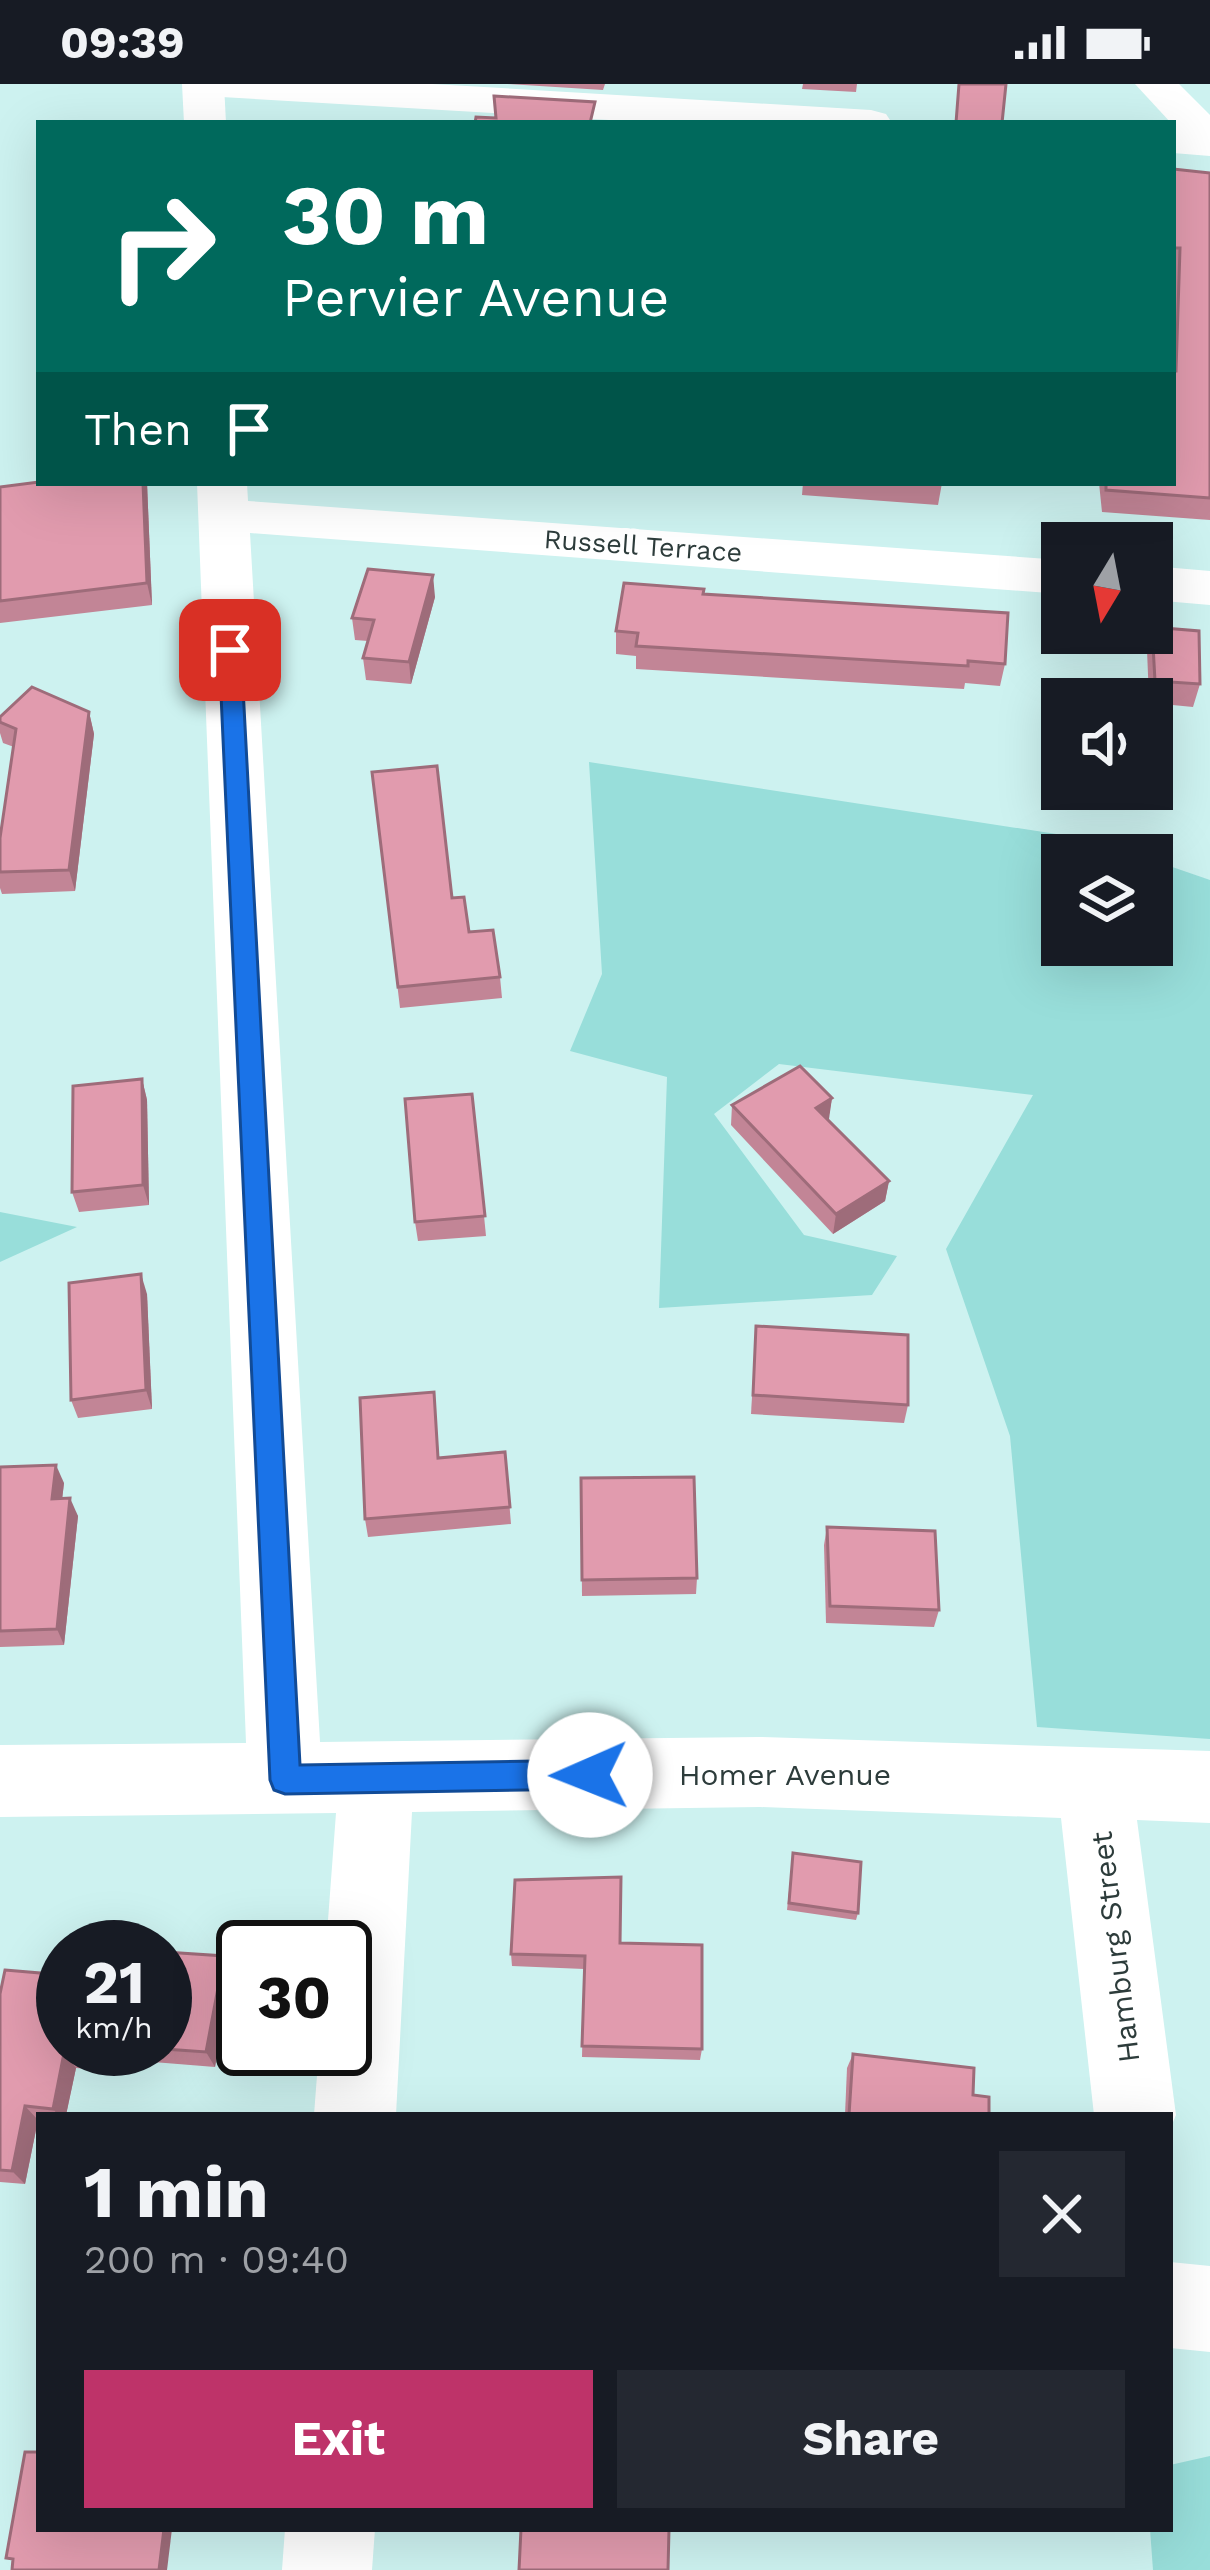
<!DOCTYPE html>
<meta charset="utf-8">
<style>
:root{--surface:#171b24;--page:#242831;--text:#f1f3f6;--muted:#9ea1a6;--accent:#be3369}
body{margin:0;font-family:"Work Sans",sans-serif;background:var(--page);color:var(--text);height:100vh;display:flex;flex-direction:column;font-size:45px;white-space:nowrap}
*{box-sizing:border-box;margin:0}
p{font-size:39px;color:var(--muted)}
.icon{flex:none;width:66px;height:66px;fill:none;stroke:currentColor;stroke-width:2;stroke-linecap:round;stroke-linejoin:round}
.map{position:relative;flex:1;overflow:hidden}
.panel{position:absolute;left:36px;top:2028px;width:1137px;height:420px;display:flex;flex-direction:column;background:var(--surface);border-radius:0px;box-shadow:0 12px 48px #0002}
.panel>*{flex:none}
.banner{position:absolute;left:36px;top:36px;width:1140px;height:366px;border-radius:0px;box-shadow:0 12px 48px #0002;background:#00695c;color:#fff;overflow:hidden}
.needle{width:78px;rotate:190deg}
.controls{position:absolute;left:1041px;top:438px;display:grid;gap:24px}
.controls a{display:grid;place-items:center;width:132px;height:132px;border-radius:0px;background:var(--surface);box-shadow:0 12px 48px #0002;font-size:60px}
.speed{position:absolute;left:36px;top:1836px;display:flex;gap:24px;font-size:60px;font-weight:700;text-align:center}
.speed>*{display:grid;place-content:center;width:156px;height:156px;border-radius:50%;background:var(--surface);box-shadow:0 12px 48px #0002;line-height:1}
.speed small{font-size:30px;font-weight:400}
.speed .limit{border:6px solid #111;border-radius:18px;background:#fff;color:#111}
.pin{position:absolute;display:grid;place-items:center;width:102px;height:102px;color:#fff;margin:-51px;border-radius:24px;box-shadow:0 6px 18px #0006}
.me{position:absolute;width:132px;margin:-66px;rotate:269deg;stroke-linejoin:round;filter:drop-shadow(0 0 9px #0008)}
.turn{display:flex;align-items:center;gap:42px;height:252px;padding:0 48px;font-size:54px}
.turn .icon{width:156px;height:156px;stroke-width:2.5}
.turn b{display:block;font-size:84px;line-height:102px}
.then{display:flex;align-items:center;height:114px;padding:0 48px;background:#0003;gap:24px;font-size:45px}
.round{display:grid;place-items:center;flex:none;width:126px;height:126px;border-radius:0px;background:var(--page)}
.head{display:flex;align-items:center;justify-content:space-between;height:204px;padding:0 48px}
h1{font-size:72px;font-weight:700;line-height:90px}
.action{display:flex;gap:24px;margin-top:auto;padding:24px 48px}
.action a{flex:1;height:138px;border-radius:0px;background:var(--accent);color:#fff;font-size:48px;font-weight:700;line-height:138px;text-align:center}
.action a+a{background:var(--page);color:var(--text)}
.status{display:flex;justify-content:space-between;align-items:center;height:84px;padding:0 60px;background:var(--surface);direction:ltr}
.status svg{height:33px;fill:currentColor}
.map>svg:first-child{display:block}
.green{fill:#98deda}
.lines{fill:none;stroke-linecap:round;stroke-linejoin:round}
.street{fill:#fff;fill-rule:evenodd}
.secondary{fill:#fff;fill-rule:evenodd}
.wall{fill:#c28596}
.shaded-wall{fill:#9e6c7a}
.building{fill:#e19bae;stroke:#9e6c7a;stroke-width:3}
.route{fill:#1a73e8;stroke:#114b97;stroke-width:3}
.labels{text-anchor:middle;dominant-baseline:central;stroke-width:12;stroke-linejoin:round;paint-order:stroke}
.far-street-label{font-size:27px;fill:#2d3c3b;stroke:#fff}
.street-label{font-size:30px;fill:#2d3c3b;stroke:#fff}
</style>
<div class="status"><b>09:39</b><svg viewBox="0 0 49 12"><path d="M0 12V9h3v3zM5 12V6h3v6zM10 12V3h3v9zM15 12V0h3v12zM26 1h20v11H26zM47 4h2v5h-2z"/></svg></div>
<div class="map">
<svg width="1210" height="2486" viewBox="0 0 1210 2486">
<rect width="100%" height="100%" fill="#cdf2f0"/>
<!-- green -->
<g class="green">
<path d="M589 678 1095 756 1139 771H1062V861H1152V776L1210 796V1655L1037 1643 1010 1352 946 1165 1033 1011 779 980 714 1030 804 1151 897 1172 872 1211 659 1224 667 993 570 967 602 890Z"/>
<path d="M0 1128 77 1143 0 1178Z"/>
<path d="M1210 2372V2486H1153L1150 2445H1170V2381Z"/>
</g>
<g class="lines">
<!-- street -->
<g class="street">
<path d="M182 0H224L226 39H184Z"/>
<path d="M1135 0H1179L1210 31V69L1195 65Z"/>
<path d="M197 399H247L248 417 1062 476V510L250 449 320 1658 760 1653 1210 1667V1739L1137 1736 1176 2031 1170 2045V2031H1094L1061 1734 760 1723 412 1728 396 2031H314L319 1965H345V1863H326L336 1729 0 1733V1661L246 1659Z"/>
<path d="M1152 482 1210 487V521L1152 516Z"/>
<path d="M1170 2178 1210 2182V2268L1170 2264Z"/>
<path d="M285 2445H375L372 2486H282Z"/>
</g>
<!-- secondary -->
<g class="secondary">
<path d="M201 0H432L871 26 886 30 892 39H660L222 13 207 9Z"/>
<path d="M1173 43 1210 46V72L1173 69Z"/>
</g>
</g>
<!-- wall -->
<g class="wall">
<path d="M508 0H605L603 6Z"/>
<path d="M803 0H857L856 8 802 5Z"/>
<path d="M1173 85 1210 89V436L1102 428 1099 399H1173L1175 186H1173Z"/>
<path d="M39 399H147L152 521 0 539V403Z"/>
<path d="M803 399H942L938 421 802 411Z"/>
<path d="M704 510 1005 580 1000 602 965 599 964 605 636 585V572L616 570V547Z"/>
<path d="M435 513 411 600 366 596 363 574 368 557 355 556 352 534Z"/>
<path d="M1151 549 1200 600 1193 623 1152 619V615H1149L1147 566Z"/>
<path d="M89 628 94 650 75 807 2 810 0 804V754L14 663 3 659 0 649V633Z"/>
<path d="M372 688 452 814 469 848 500 893 502 914 400 924Z"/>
<path d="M142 995 147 1016 149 1121 79 1128 72 1108Z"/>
<path d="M472 1010 486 1152 418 1157 415 1138Z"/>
<path d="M832 1014 828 1036 889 1097 885 1117 833 1150 731 1041 732 1021Z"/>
<path d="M147 1210 152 1325 78 1334 71 1316Z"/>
<path d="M756 1242 908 1321 904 1339 751 1330Z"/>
<path d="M434 1308 439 1374 505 1368 511 1440 368 1453 365 1435Z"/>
<path d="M0 1383 64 1399 62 1415 78 1432 64 1561 0 1563Z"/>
<path d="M581 1394 697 1494 696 1510 582 1512Z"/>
<path d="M827 1443 939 1526 934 1543 826 1539 824 1461Z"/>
<path d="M793 1769 858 1829 856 1836 787 1826Z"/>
<path d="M620 1859 702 1965 700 1976 582 1973 584 1885 512 1882 511 1870Z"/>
<path d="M224 1872 231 1888 215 1983 91 1973 89 1985 76 1984 66 2031H39L25 2100 0 2098V1910L63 1965H165Z"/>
<path d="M853 1970 973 2011 989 2031H845L847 1984Z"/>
</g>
<!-- shaded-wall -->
<g class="shaded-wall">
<path d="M143 399H147L152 521 147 499Z"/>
<path d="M433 491 435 513 411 600 409 578Z"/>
<path d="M89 628 94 650 75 807 69 786Z"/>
<path d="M142 995 147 1016 149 1121 143 1101Z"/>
<path d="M832 1014 829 1035 814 1044 816 1024Z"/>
<path d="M889 1097 885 1117 833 1150 836 1130Z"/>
<path d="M141 1190 147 1210 152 1325 146 1306Z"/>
<path d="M56 1381 64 1399 60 1433 52 1415Z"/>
<path d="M70 1414 78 1432 64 1561 57 1545Z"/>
<path d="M224 1872 231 1888 215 1983 206 1968Z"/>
<path d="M79 1965H85L91 1973 89 1985 78 1970Z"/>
<path d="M64 1969 76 1984 66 2031H58L53 2025Z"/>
<path d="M25 2022 38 2036 25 2100 12 2087Z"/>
<path d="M164 2445H172L167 2486H159Z"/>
</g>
<!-- building -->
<g class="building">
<path d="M959 0H1006L1002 39H956Z"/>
<path d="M494 12 595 18 590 39H475L476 33 496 34Z"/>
<path d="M1173 85 1210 89V414L1106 406V399H1173V287H1176L1180 164H1173Z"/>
<path d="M39 398 143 399 147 499 0 517V403Z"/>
<path d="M368 485 433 491 409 578 363 574 374 536 352 534Z"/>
<path d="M624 499 704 505 703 510 1008 529 1005 580 968 577V582L636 562 638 549 616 547Z"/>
<path d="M1152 543 1199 547 1200 600 1155 597Z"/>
<path d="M32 603 89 628 69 786 0 788V754L16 645 0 638V633Z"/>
<path d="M437 682 452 814 464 813 469 848 493 846 500 893 398 903 372 688Z"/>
<path d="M800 982 832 1014 816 1024 889 1097 836 1130 732 1021Z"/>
<path d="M142 995 143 1101 72 1108 73 1002Z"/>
<path d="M472 1010 485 1132 415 1138 405 1015Z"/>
<path d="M141 1190 146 1306 71 1316 69 1199Z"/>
<path d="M756 1242 908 1251V1321L753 1311Z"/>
<path d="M434 1308 438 1374 505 1368 510 1423 365 1435 360 1314Z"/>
<path d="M56 1381 52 1415 70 1414 57 1545 0 1547V1383Z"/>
<path d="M694 1393 697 1494 582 1496 581 1394Z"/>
<path d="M827 1443 935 1447 939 1526 830 1522Z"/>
<path d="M793 1769 861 1778 858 1829 789 1819Z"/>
<path d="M621 1793 620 1859 702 1861V1965L582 1962 585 1872 511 1870 515 1796Z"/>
<path d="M165 1868 224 1872 206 1968 165 1965Z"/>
<path d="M5 1886 63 1891V1965H79L78 1970 64 1969 53 2025 25 2022 12 2087 0 2086V1910Z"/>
<path d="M853 1970 974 1984 973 2011 989 2013V2031H849Z"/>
<path d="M25 2368H39V2445H164L159 2486H12L13 2475 6 2474Z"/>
<path d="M521 2445H669L668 2486H519Z"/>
</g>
<!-- route -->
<path class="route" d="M230 558 241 566 300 1681 590 1676 600 1680 605 1691 600 1701 590 1705 285 1710 274 1706 270 1696 219 566Z"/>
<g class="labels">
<!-- far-street labels -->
<g class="far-street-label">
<text transform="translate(643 462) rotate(4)">Russell Terrace</text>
</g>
<!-- street labels -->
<g class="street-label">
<text x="785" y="1690">Homer Avenue</text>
<text transform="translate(1115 1863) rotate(-97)">Hamburg Street</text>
</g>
</g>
</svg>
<div class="controls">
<a><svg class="needle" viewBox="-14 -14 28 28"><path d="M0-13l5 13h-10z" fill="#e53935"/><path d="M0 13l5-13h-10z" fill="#9ea1a6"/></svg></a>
<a><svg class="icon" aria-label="sound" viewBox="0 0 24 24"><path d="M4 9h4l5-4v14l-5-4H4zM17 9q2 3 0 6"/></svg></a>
<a><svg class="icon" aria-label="layers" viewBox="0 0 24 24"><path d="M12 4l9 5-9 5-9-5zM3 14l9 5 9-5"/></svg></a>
</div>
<div class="speed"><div>21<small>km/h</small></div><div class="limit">30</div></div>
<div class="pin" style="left:230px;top:566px;background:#d93025"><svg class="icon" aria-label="arrive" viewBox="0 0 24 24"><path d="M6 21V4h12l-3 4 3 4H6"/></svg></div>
<svg class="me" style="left:590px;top:1691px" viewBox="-20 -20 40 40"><circle r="19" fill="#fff"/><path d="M0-13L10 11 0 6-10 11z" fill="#1a73e8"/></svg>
<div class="banner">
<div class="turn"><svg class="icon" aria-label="right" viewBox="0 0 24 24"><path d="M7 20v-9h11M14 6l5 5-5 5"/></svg><div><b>30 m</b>Pervier Avenue</div></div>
<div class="then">Then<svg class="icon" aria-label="arrive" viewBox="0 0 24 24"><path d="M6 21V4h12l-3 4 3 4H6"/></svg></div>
</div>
<section class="panel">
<div class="head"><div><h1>1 min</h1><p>200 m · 09:40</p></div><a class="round"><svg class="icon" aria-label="close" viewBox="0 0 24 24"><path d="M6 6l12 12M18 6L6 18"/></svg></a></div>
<div class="action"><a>Exit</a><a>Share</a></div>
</section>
</div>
